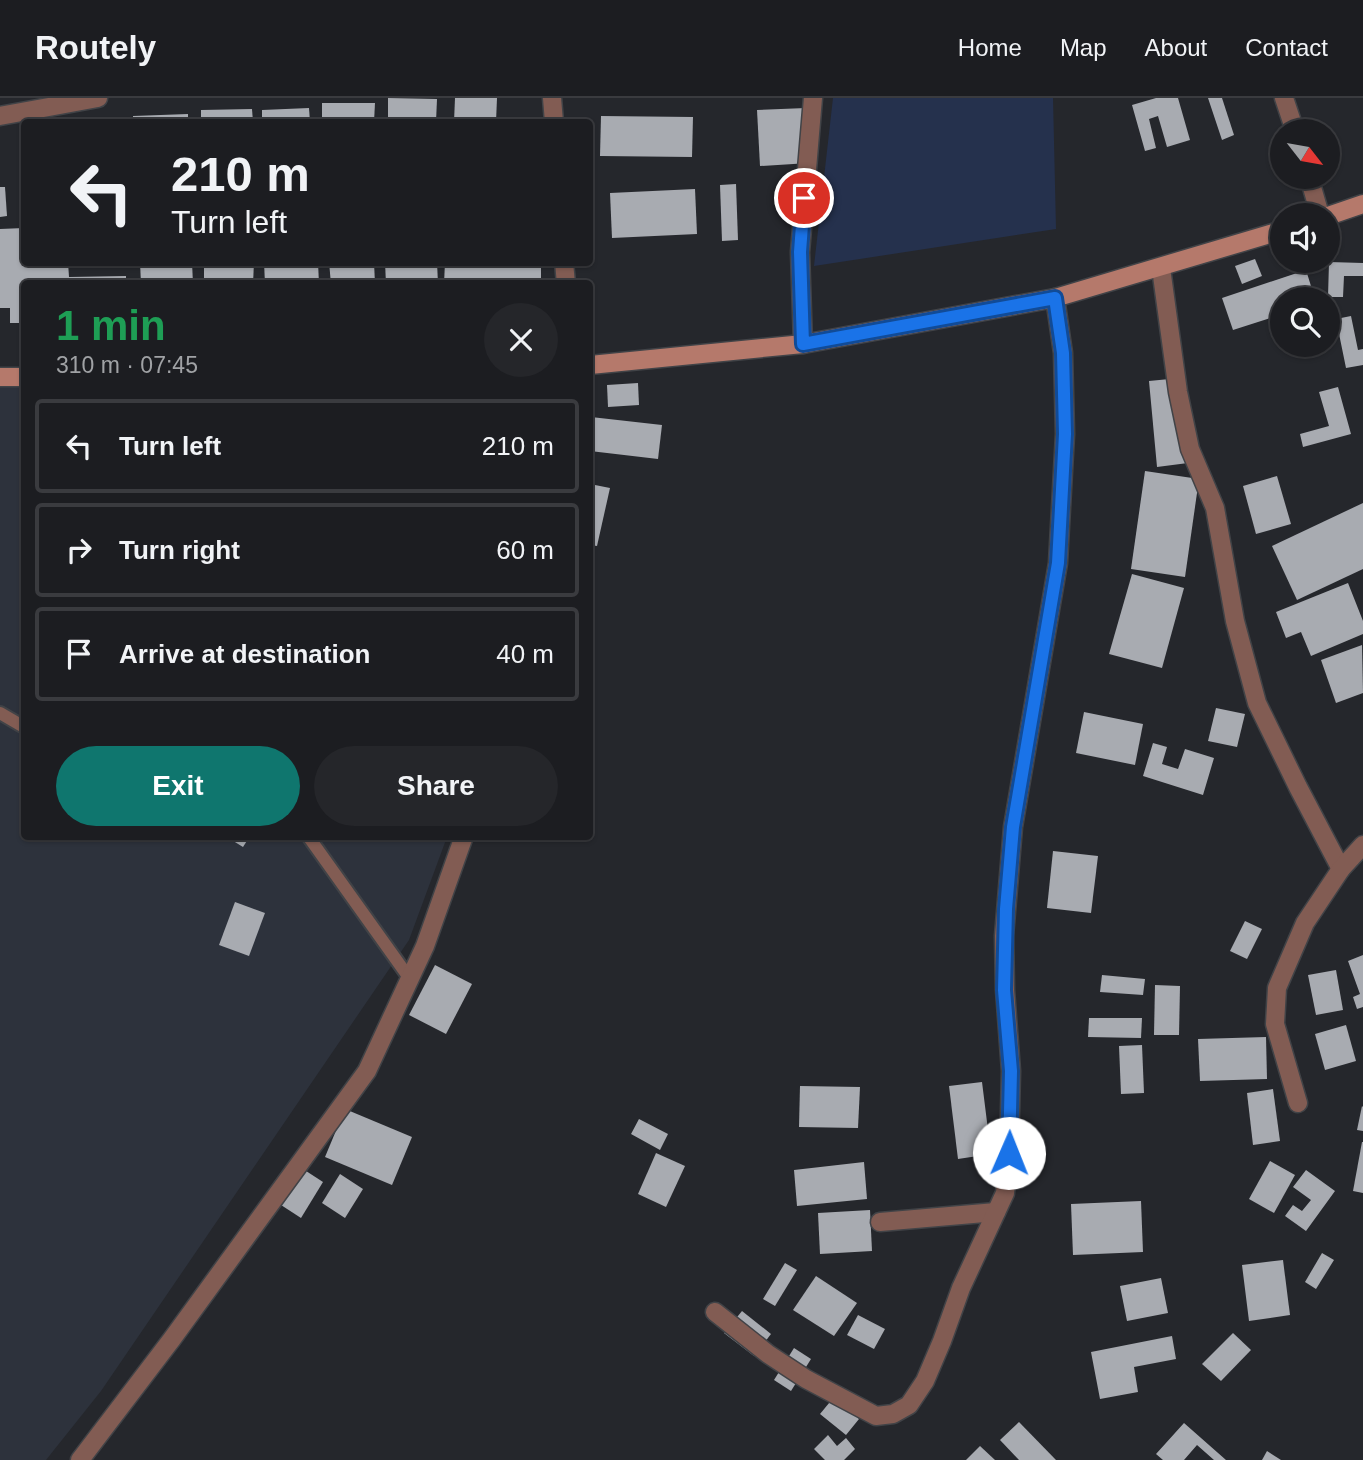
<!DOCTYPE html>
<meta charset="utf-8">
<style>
:root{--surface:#1c1d21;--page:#25262a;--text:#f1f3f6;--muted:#a0a2a5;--line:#3a3b3f;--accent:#0f766e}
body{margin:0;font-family:Arial,sans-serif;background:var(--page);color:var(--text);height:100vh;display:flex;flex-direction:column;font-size:26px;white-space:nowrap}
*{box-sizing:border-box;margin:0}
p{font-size:23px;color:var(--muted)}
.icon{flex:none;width:38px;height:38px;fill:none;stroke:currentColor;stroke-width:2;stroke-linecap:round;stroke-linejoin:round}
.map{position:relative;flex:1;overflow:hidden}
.sheet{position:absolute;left:21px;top:182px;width:572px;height:560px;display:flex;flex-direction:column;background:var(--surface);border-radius:7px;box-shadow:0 2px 5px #0004,0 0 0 2px var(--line)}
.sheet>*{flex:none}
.hud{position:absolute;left:21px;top:21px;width:572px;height:147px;border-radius:7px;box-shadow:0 2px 5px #0004,0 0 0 2px var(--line);background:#1c1d21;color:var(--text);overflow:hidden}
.needle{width:46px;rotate:121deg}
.buttons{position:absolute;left:1270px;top:21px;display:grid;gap:14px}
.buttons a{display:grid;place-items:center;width:70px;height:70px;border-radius:50%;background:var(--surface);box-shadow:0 2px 5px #0004,0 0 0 2px var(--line);font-size:35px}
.pin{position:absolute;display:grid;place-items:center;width:60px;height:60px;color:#fff;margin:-30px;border:4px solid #fff;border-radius:50%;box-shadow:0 2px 7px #0007}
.me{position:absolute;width:77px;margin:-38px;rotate:1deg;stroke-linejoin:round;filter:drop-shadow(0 0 5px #0008)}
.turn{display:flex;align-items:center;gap:24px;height:147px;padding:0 35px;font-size:32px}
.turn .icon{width:91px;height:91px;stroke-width:2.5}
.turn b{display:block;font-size:49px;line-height:60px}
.round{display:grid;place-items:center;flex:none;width:74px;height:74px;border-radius:37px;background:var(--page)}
.head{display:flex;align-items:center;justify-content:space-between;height:119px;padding:0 35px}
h1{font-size:42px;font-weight:700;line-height:52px;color:#1e9e55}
.primary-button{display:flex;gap:14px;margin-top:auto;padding:14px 35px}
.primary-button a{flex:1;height:80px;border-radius:42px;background:var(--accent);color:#fff;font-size:28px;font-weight:700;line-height:80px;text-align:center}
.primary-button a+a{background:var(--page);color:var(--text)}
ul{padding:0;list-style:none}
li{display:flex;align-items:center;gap:21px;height:94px;margin:0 14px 10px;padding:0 21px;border:4px solid var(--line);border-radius:7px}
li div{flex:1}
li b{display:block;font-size:26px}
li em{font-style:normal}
header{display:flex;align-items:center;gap:42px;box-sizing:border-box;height:98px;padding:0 35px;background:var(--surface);border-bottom:2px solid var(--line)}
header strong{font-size:33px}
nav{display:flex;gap:38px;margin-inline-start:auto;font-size:24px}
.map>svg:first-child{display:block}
.built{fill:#2d323c}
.green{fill:#25314d}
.building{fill:#a8abb1}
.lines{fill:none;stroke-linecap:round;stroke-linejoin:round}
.lane-casing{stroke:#414347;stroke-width:16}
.street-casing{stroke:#414347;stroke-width:21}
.secondary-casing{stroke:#414347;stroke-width:21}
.lane{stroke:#825c53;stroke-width:12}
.street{stroke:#825c53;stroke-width:18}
.secondary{stroke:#b5796b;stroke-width:18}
.route-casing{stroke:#114b97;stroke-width:18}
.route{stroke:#1a73e8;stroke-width:12}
</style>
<header>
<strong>Routely</strong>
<nav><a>Home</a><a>Map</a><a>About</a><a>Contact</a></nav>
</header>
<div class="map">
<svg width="1363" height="1362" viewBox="0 0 1363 1362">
<rect width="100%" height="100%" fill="#25272c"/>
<!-- built -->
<path class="built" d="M24 283V738L447 739 409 842 101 1293 46 1362H0V284Z"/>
<!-- green -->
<path class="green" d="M833 0H1053L1056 131 814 168Z"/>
<!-- building -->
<g class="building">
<path d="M388 0 437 1 436 24H388Z"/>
<path d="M455 0H497L496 24H454Z"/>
<path d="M1156 0H1178L1190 42 1167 49 1158 18 1149 21 1156 50 1145 53 1132 7Z"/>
<path d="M1208 0H1222L1234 37 1222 42Z"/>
<path d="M322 5H375L374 24H322Z"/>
<path d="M309 10 310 24H262V12Z"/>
<path d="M806 10 809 65 760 68 757 12Z"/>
<path d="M252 11 253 24H201V12Z"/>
<path d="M188 16V24H133V18Z"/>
<path d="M601 18 693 19 692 59 600 58Z"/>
<path d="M736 86 738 142 722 143 720 87Z"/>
<path d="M0 89H5L7 118 0 119Z"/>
<path d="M695 91 697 136 612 140 610 95Z"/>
<path d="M24 130V164H68L69 179 126 178V186H24V225H10V210H0V131Z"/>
<path d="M1255 161 1262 178 1242 186 1235 168Z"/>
<path d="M140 164H192L193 186H141Z"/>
<path d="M204 164H254L253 186H204Z"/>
<path d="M264 164H318L319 186H265Z"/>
<path d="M329 164H374L375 186H331Z"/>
<path d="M385 164H437L438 186H386Z"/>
<path d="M445 164H541V186H444Z"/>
<path d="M1329 164 1363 165V178H1344L1343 199H1328Z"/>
<path d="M1306 172 1315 201H1283V216L1233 232 1222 200Z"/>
<path d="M1351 218 1358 252 1363 251V267L1346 270 1336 221Z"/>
<path d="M1180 280 1188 365 1157 369 1149 283Z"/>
<path d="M638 285 639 307 608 309 607 287Z"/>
<path d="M1338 289 1351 336 1303 349 1300 336 1329 328 1319 294Z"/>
<path d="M591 319 662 327 658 361 590 353Z"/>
<path d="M1145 373 1199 381 1185 479 1131 471Z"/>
<path d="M1277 378 1291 426 1256 436 1243 388Z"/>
<path d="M590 386 610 390 597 448 590 447Z"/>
<path d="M1363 405V471L1297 502 1272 448Z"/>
<path d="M1132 476 1184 490 1162 570 1109 556Z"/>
<path d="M1348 485 1363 523V536L1311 558 1301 534 1286 540 1276 514Z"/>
<path d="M1362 547 1363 595 1336 605 1321 562Z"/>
<path d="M1216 610 1245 616 1237 649 1208 643Z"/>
<path d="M1084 614 1143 626 1135 667 1076 655Z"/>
<path d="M1153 645 1167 649 1162 666 1178 671 1185 651 1214 660 1203 697 1143 678Z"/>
<path d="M231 738H250L243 749 230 741Z"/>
<path d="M1053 753 1098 758 1091 815 1047 810Z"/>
<path d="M235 804 265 815 249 858 219 847Z"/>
<path d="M1245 823 1262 831 1247 861 1230 853Z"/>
<path d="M1363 857V909L1357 911 1353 899 1360 896 1348 863Z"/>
<path d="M435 867 472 886 446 936 409 917Z"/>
<path d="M1336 872 1343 912 1316 917 1308 877Z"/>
<path d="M1102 877 1145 881 1143 897 1100 894Z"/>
<path d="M1155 887 1180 888 1179 937H1154Z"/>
<path d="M1089 920H1142L1141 940 1088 939Z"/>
<path d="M1346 927 1356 963 1325 972 1315 936Z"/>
<path d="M1266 939 1267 981 1200 983 1198 941Z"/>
<path d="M1142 947 1144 995 1121 996 1119 948Z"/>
<path d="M982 984 991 1056 958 1061 949 988Z"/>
<path d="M800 988 860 989 858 1030 799 1029Z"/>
<path d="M1273 991 1280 1043 1253 1047 1247 995Z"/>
<path d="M1362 1008 1363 1009V1033L1357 1032Z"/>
<path d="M345 1011 412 1039 392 1087 325 1059Z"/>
<path d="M639 1021 668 1036 660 1052 631 1036Z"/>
<path d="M1362 1044H1363V1095L1353 1093Z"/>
<path d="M656 1055 685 1068 666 1109 638 1096Z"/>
<path d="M1270 1063 1295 1077 1274 1115 1249 1101Z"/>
<path d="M864 1064 867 1101 797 1108 794 1072Z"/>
<path d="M303 1071 323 1084 301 1120 281 1107Z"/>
<path d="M1306 1072 1335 1093 1306 1133 1285 1118 1293 1107 1302 1113 1311 1102 1293 1089Z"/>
<path d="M340 1076 363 1091 345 1120 322 1105Z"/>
<path d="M1141 1103 1143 1154 1073 1157 1071 1106Z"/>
<path d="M870 1112 872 1153 820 1156 818 1115Z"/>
<path d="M1322 1155 1334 1162 1316 1191 1305 1184Z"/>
<path d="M1283 1162 1290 1217 1249 1223 1242 1167Z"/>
<path d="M785 1165 797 1172 775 1208 763 1201Z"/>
<path d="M816 1178 857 1205 834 1238 793 1212Z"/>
<path d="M1161 1180 1168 1215 1127 1223 1120 1188Z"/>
<path d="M742 1213 771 1236 754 1258 724 1235Z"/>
<path d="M858 1217 885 1231 874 1251 847 1237Z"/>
<path d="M1233 1235 1251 1252 1221 1283 1202 1266Z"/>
<path d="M1172 1238 1176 1261 1134 1269 1138 1294 1100 1301 1091 1254Z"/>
<path d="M794 1250 811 1261 791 1293 774 1282Z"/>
<path d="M834 1299 859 1321 846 1337 820 1316Z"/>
<path d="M1019 1324 1056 1362H1019L1000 1342Z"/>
<path d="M1184 1325 1226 1362H1214L1197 1347 1184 1362H1163L1156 1356Z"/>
<path d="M828 1337 837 1348 846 1340 855 1351 844 1362H825L814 1351Z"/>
<path d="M980 1348 995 1362H966Z"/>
<path d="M1267 1353 1281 1362H1262Z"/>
</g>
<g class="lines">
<!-- lane casing -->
<g class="lane-casing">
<g id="lane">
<path d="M0 615 24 629"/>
<path d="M308 738 410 881"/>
</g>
</g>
<!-- street casing -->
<g class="street-casing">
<g id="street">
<path d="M552 0 554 24"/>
<path d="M1284 0 1295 33"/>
<path d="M0 18 98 0"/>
<path d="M1309 79 1320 117"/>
<path d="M564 164 566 186"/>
<path d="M1161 170 1178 294 1190 351 1215 410 1235 523 1257 605 1298 689 1341 771"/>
<path d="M803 246 800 154 813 0"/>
<path d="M1298 1005 1275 926 1277 890 1305 825 1341 771 1363 747"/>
<path d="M880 1124 996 1114"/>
<path d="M715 1214 768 1256 806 1281 876 1318 893 1316 909 1307 925 1283 942 1243 961 1190 1005 1095 1009 1055 1011 973 1005 892 1004 838 1013 729 1058 465 1065 336 1063 255 1055 200"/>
<path d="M80 1362 172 1241 367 973 425 848 464 738"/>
</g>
</g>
<!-- secondary casing -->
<g class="secondary-casing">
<g id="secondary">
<path d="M1328 118 1363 106"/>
<path d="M590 267 803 246 1055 200 1283 132"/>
<path d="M0 279H24"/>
</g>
</g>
<!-- lane -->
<use href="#lane" class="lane"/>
<!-- street -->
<use href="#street" class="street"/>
<!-- secondary -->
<use href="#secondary" class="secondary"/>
</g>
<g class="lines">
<!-- route casing -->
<g class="route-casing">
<path id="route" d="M804 100 800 154 803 246 1055 200 1063 255 1065 336 1058 465 1013 729 1006 811 1004 892 1011 973 1009 1055"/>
</g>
<!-- route -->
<use href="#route" class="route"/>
</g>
</svg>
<div class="buttons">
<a><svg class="needle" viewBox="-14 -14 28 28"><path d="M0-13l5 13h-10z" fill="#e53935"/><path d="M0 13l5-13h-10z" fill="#a0a2a5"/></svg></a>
<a><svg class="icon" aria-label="sound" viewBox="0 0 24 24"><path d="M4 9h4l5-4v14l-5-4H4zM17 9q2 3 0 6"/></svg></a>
<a><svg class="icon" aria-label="search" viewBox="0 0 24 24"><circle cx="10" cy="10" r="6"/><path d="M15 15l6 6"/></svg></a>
</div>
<div class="pin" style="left:804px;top:100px;background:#d93025"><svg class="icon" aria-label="arrive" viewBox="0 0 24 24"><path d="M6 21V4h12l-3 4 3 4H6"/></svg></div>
<svg class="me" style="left:1009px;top:1055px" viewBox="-20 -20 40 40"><circle r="19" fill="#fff"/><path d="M0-13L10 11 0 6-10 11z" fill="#1a73e8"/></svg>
<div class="hud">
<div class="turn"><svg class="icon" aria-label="left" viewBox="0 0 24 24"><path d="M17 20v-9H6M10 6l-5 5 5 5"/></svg><div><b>210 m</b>Turn left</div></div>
</div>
<section class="sheet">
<div class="head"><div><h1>1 min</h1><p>310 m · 07:45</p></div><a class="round"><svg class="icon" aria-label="close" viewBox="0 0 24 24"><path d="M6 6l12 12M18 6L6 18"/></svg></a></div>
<ul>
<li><svg class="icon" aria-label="left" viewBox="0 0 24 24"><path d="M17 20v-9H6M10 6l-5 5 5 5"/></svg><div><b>Turn left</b></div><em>210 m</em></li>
<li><svg class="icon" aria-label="right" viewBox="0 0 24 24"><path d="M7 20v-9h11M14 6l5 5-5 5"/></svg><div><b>Turn right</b></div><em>60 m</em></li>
<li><svg class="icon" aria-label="arrive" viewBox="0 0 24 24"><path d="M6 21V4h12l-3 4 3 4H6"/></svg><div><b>Arrive at destination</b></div><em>40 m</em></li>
</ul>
<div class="primary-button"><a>Exit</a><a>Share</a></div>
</section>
</div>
